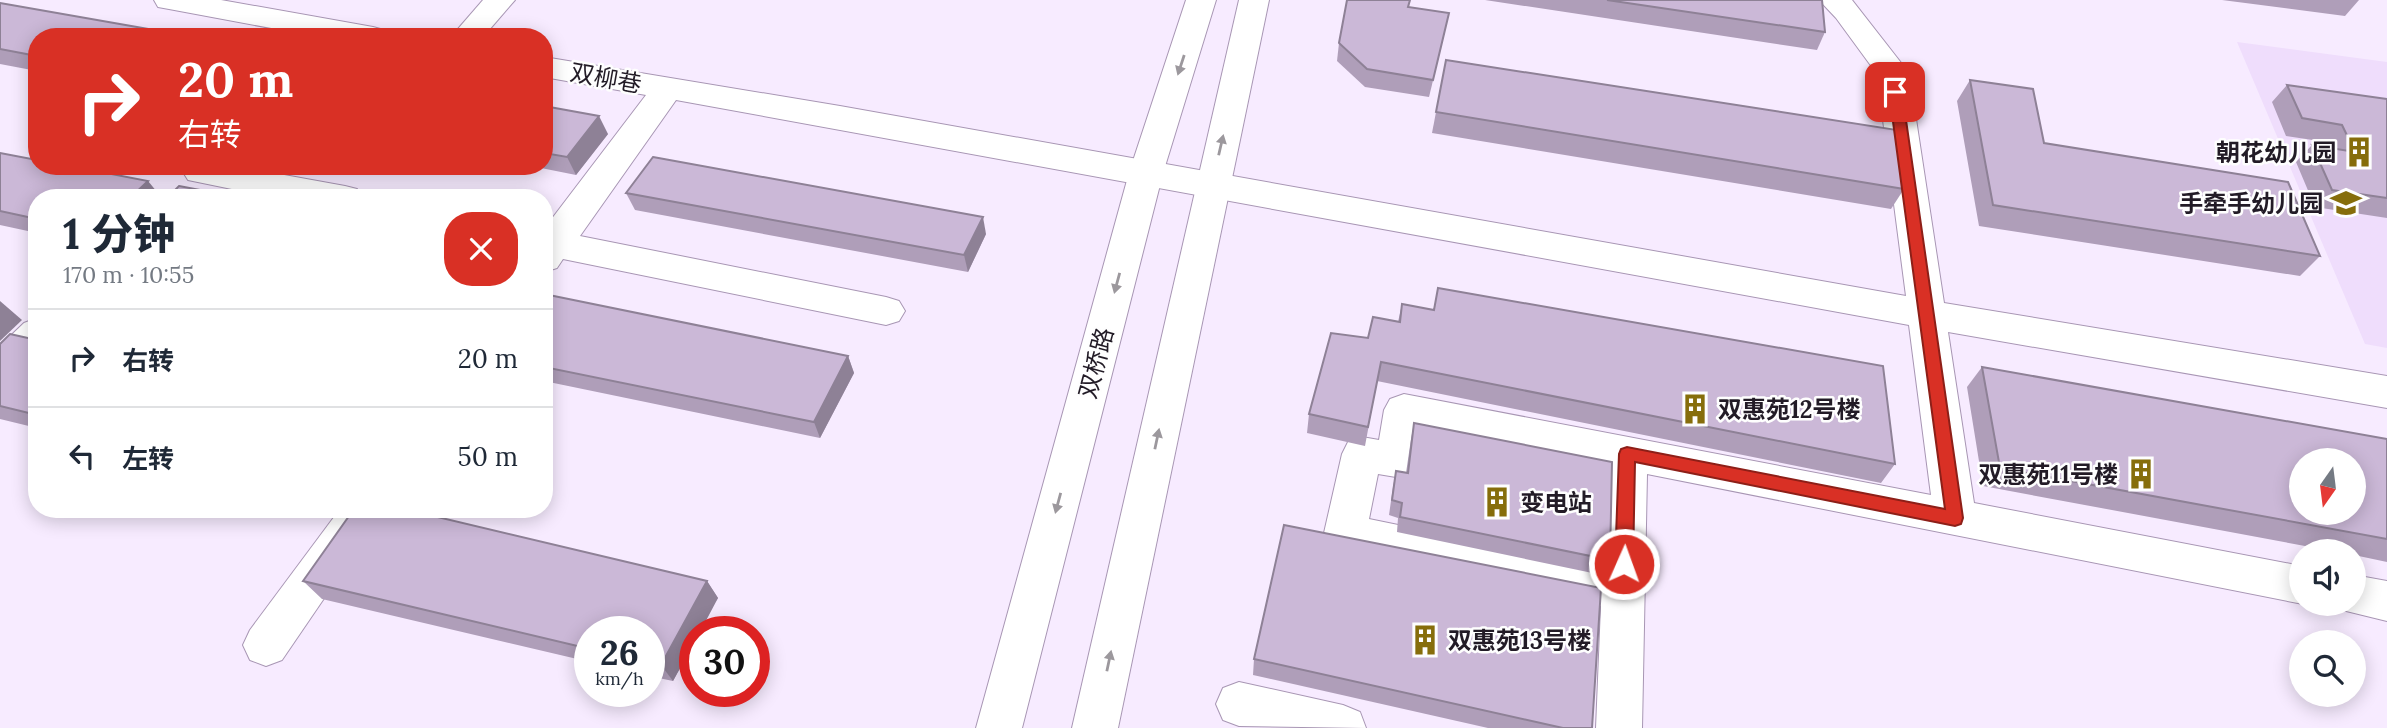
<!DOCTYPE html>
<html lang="zh">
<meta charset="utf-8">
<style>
:root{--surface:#fff;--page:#f6f6f7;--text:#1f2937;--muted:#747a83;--line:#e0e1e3}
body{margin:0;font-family:Lora,"Noto Sans SC",serif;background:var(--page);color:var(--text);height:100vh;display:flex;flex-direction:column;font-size:26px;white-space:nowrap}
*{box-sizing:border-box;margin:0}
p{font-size:23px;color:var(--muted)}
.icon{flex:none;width:38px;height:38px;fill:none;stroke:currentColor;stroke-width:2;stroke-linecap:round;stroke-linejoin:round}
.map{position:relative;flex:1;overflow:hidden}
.sheet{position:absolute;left:28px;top:189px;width:525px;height:329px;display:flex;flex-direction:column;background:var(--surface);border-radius:28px;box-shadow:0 4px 18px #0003}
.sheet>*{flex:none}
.guide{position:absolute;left:28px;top:28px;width:525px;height:147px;border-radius:28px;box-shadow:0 4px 18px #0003;background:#d93025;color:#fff;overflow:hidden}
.needle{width:46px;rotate:194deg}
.fabs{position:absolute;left:2289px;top:448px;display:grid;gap:14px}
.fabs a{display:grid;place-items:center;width:77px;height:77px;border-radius:50%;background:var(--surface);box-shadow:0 4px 18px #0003;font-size:35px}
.speed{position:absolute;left:574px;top:616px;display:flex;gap:14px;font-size:35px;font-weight:700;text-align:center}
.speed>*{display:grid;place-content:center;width:91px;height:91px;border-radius:50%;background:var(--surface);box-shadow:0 4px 18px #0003;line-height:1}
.speed small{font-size:18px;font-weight:400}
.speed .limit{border:10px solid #d22;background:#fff;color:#111}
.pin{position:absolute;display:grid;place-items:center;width:60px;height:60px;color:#fff;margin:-30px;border-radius:14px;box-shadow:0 4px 10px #0006}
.me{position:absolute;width:77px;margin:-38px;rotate:2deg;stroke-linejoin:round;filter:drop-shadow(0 0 5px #0008)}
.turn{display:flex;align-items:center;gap:24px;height:147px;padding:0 35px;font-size:32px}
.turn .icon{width:91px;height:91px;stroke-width:2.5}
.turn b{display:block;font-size:49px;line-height:60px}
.round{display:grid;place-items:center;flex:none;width:74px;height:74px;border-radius:28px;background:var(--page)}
.summary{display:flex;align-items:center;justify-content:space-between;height:119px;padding:0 35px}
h1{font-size:42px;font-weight:800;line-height:52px}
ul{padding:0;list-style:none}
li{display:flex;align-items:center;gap:21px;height:98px;padding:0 35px;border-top:2px solid var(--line)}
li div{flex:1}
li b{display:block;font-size:26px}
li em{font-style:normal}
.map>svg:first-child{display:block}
.built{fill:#efddfc}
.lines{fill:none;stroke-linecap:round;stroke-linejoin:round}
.street-casing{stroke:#a896b4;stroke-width:2}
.secondary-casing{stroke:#a896b4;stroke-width:2}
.street{fill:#fff;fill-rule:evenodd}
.secondary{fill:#fff;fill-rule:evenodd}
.wall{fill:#af9eb9}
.shaded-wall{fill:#8e8196}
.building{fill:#cbb8d7;stroke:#8e8196;stroke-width:2;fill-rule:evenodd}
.oneway{fill:#9c989d}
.route{fill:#d93025;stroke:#8d1f18;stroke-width:2}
.labels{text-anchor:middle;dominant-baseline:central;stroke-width:5;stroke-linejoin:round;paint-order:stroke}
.street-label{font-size:24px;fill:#221b26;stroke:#fefefe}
.poi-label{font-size:24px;font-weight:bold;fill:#221b26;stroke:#fefefe;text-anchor:end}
</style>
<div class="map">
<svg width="2387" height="728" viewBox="0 0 2387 728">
<rect width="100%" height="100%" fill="#f7ebff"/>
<!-- built -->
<path class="built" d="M2237 42 2387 62V348L2365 344Z"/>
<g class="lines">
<!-- street casing -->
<g class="street-casing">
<g id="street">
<path d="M154 0H221L373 27 384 30 388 37H319L169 9 158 7Z"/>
<path d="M483 0H515L483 37H451Z"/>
<path d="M1819 0H1852L1909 73 1944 303 2387 376V408L1948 332 1974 503 2301 566 2303 604 1647 474 1642 728H1596L1601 606 1330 546 1324 533 1342 454 1348 442 1362 437 1379 440 1384 410 1390 399 1404 394 1931 495 1909 325 676 100 580 236 886 297 899 301 905 311 899 321 886 325 563 259 557 268 544 272V229L646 95 544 77V57L840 106 1906 296 1877 74 1836 18ZM1421 429 1606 466 1602 567 1369 519 1378 474 1396 477 1410 472 1416 460Z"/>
<path d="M186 166H235L345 186 357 189 362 198H276L188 180 183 172Z"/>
<path d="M37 318V357L14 381 0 385V346L24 323Z"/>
<path d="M340 509H385L282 660 266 666 250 660 243 645 250 630Z"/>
<path d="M2354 575 2387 581V621L2338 609 2336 604H2354Z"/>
<path d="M1239 682 1343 705 1360 712 1366 728 1239 726 1223 720 1216 704 1223 688Z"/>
</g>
</g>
<!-- secondary casing -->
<g class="secondary-casing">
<g id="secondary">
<path d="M1186 0H1216L1163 173 1022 728H976L1129 173Z"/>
<path d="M1239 0H1269L1118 728H1072Z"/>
</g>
</g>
<!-- street -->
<use href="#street" class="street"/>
<!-- secondary -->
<use href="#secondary" class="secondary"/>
</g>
<!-- wall -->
<g class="wall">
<path d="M1485 0H1822L1825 32 1817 50Z"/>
<path d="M2222 0H2359L2345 16Z"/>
<path d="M0 3 37 37V71L0 64Z"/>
<path d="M1410 7 1445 31 1429 97 1365 87 1337 61 1339 43Z"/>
<path d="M1446 60 1904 189 1891 209 1432 133Z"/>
<path d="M1970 80 2044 143 2320 256 2300 276 1979 226 1957 101Z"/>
<path d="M2287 85 2387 99V218L2315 207 2296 162 2312 145 2328 148 2326 142 2286 136 2272 102Z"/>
<path d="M544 106 608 134 576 175 531 166H544Z"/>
<path d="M0 153 37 198V233L0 225Z"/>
<path d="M626 193 986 234 968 272 635 210Z"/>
<path d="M1438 288 1895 464 1881 483 1377 381 1365 446 1307 433 1309 414 1368 338 1398 322 1402 304 1434 310Z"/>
<path d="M544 294 848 356 854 373 820 438 544 381Z"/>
<path d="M37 340V428L0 419V344Z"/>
<path d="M1982 367 2387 439V562L2354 555V551H2332L1983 486 1967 387Z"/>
<path d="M1414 423 1610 560 1602 575 1397 532 1398 518 1389 515 1393 487 1396 471 1406 473 1411 439Z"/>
<path d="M303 581H707L718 598 695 632V641L673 681 649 676V632H590V662L322 599Z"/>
<path d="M1254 659 1592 728H1488L1253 675Z"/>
</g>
<!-- shaded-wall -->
<g class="shaded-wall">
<path d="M599 116 608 134 576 175 567 157Z"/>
<path d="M148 181 162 198H130Z"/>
<path d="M983 217 986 234 968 272 964 255Z"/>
<path d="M0 301 22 320 0 341Z"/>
<path d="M848 356 854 373 820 438 814 422Z"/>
<path d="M707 581 718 598 700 632H695V641L673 681 661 665Z"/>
</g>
<!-- building -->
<g class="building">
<path d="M1347 0H1410L1408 7 1449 13 1433 80 1367 69 1339 43Z"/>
<path d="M1607 0H1822L1825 32Z"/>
<path d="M0 3 194 37H37V56L0 49Z"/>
<path d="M1446 60 1897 130 1904 189 1436 112Z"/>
<path d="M1970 80 2033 89 2044 143 2288 182 2320 256 1993 205Z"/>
<path d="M2287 85 2387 99V198L2332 190 2312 145 2355 152 2342 125 2302 118Z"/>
<path d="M544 106 599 116 567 157 544 153Z"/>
<path d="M0 153 37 160V166H70L148 181 130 198H37V219L0 211Z"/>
<path d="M653 157 983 217 964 255 626 193Z"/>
<path d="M179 186 242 198H167Z"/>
<path d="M1438 288 1883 366 1895 464 1381 362 1368 427 1309 414 1331 333 1368 338 1373 317 1400 322 1402 304 1434 310Z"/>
<path d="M544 294 848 356 814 422 544 367Z"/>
<path d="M10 334 37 340V415L0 406V344Z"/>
<path d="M1982 367 2387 439V539L2000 468ZM2301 460H2354V513H2301Z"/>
<path d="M1414 423 1612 462 1610 560 1400 517 1402 503 1392 500 1396 471 1408 473Z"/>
<path d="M354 509H404L707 581 661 665 649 663V632H590V649L303 581Z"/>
<path d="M1284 525 1601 588 1592 728H1563L1254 659Z"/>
</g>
<!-- one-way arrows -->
<defs><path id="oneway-solid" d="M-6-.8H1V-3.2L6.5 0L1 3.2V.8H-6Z" transform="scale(1.75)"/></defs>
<g class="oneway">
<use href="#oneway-solid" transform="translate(1181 65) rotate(108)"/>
<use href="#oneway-solid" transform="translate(1221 145) rotate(-77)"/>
<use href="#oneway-solid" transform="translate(1117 283) rotate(105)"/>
<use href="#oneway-solid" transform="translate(1157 439) rotate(-78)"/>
<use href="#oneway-solid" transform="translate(1058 503) rotate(105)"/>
<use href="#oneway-solid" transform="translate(1109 661) rotate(-78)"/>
</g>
<!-- route -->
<path class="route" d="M1895 87 1902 92 1963 518 1961 524 1955 526 1635 462 1633 564 1630 570 1624 572 1618 570 1615 564 1619 454 1621 449 1627 447 1945 509 1889 92Z"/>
<!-- icons -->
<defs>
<g id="building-bare" transform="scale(2.415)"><path d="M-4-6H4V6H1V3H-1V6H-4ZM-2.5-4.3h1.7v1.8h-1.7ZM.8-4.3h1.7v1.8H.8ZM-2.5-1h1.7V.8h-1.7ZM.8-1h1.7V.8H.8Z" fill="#866d0b" stroke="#fefefe" stroke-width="2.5" paint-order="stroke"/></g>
<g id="school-bare" transform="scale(2.415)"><path d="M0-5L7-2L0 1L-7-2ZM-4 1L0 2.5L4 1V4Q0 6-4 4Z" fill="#866d0b" stroke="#fefefe" stroke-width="2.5" paint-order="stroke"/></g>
</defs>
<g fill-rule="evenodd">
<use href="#building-bare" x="2359" y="152"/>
<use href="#school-bare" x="2346" y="203"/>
<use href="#building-bare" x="1695" y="409"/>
<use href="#building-bare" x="2141" y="474"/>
<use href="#building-bare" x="1497" y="502"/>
<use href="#building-bare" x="1425" y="640"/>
</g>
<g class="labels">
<!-- street labels -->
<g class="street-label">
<text transform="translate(606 78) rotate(10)">双柳巷</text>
<text transform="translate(1096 363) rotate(-75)">双桥路</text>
</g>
<!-- poi labels -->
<g class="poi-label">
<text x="2336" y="152">朝花幼儿园</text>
<text x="2323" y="203">手牵手幼儿园</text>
<text x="1718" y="409" text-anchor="start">双惠苑12号楼</text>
<text x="2118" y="474">双惠苑11号楼</text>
<text x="1520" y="502" text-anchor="start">变电站</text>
<text x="1448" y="640" text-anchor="start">双惠苑13号楼</text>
</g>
</g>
</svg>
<div class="fabs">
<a><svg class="needle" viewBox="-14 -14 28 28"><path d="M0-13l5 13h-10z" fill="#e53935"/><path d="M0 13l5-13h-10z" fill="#747a83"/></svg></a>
<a><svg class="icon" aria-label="sound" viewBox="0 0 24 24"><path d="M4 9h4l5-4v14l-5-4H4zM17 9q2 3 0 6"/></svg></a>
<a><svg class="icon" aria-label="search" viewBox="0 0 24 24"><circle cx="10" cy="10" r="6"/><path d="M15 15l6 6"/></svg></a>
</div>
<div class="speed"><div>26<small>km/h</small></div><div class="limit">30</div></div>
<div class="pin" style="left:1895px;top:92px;background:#d93025"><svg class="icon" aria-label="arrive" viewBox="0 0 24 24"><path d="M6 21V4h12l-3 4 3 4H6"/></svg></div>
<svg class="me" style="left:1624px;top:564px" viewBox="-20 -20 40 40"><circle r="17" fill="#d93025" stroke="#fff" stroke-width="3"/><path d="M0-11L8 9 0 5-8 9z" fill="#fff"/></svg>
<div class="guide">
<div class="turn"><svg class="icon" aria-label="right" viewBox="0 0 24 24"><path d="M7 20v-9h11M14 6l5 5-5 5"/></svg><div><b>20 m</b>右转</div></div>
</div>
<section class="sheet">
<div class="summary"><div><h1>1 分钟</h1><p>170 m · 10:55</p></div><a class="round" style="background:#d93025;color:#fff"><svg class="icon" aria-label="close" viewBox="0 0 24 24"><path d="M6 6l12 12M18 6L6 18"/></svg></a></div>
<ul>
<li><svg class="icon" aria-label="right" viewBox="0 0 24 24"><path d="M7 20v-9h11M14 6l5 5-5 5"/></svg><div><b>右转</b></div><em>20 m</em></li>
<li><svg class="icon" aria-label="left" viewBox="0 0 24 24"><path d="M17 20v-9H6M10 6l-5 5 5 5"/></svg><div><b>左转</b></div><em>50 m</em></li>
</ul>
</section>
</div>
